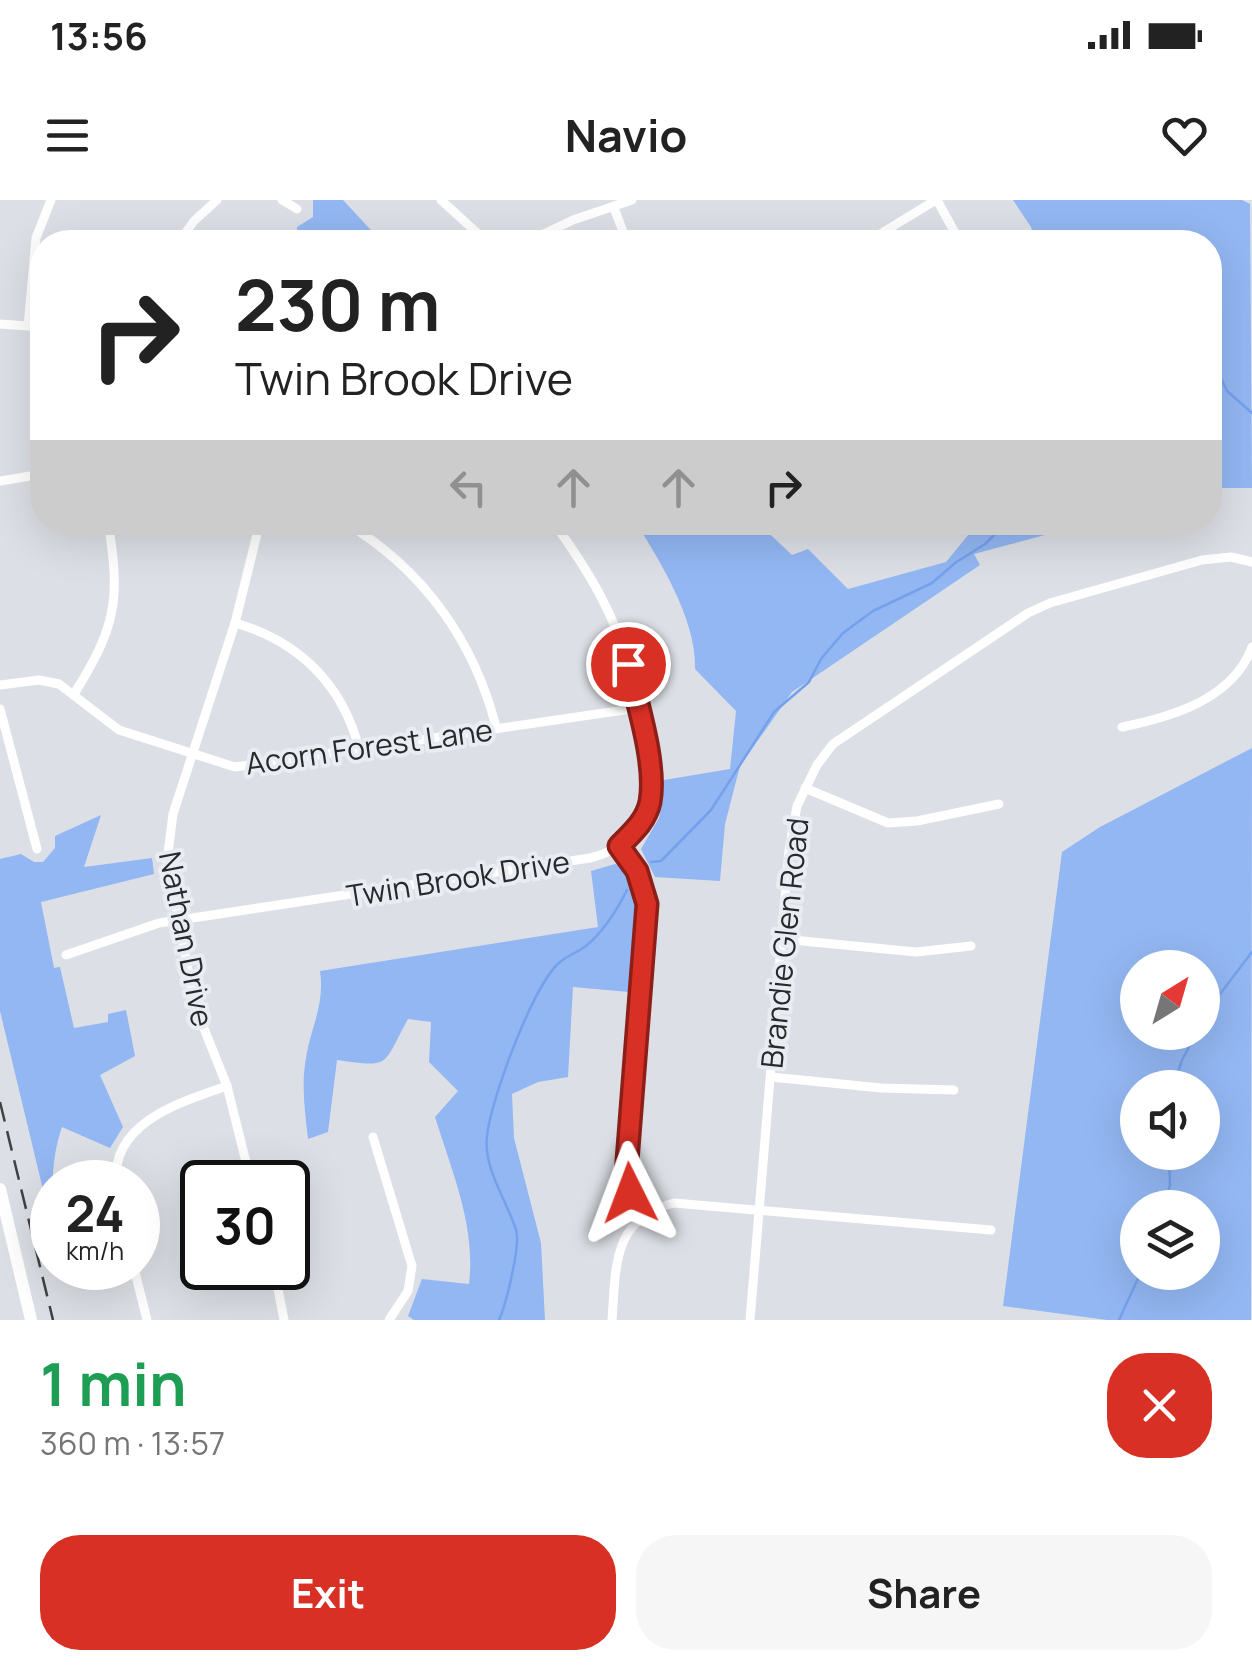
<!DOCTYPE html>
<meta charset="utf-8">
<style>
:root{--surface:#fff;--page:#f6f6f6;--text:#222;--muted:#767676;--accent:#d93025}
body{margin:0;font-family:Manrope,sans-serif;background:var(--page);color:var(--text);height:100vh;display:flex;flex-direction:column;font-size:38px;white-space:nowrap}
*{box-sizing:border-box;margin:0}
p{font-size:32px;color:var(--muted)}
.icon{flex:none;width:55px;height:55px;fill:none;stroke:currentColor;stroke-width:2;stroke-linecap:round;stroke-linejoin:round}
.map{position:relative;height:1120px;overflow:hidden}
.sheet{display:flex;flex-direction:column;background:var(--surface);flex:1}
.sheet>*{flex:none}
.top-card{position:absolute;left:30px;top:30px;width:1192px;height:305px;border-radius:40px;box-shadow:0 10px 40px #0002;background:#fff;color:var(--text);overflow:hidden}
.needle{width:65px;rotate:37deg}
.tools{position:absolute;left:1120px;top:750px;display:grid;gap:20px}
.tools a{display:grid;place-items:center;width:100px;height:100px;border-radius:50%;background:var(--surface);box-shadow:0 10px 40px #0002;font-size:50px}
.speed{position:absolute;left:30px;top:960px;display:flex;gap:20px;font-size:50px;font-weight:700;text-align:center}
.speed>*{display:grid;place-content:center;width:130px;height:130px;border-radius:50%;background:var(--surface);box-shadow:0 10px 40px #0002;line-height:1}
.speed small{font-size:25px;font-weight:400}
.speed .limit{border:5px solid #111;border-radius:15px;background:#fff;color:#111}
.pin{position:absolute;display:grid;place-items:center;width:85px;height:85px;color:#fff;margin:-42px;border:5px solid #fff;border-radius:50%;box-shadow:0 2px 10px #0007}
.me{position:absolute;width:110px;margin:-55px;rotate:357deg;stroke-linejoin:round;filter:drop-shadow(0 0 8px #0008)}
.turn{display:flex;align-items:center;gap:35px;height:210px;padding:0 40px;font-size:45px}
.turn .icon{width:130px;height:130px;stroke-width:2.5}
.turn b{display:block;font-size:70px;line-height:85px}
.lanes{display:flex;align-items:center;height:95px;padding:0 40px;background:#0003;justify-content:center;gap:50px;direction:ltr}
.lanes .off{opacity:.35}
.round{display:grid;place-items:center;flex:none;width:105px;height:105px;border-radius:40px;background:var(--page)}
.overview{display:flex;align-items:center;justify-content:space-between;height:170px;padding:0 40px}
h1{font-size:60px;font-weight:700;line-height:75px;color:#1e9e55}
.cta{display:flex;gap:20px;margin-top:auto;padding:20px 40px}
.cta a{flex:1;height:115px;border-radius:40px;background:var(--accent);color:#fff;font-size:40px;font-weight:700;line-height:115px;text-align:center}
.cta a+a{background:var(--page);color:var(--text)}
.status{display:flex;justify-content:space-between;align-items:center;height:70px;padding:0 50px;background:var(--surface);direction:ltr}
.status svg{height:28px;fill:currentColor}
header{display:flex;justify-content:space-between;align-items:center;height:130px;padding:0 40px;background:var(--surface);font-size:45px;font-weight:700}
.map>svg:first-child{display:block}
.green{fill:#93b7f3;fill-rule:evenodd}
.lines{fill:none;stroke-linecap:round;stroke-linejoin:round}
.stream{stroke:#75a1ec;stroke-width:2.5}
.minor{stroke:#fff;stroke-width:9}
.secondary{stroke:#fff;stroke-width:12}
.rail{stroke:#404143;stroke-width:2.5;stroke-dasharray:20 10;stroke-linecap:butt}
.route-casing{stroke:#8d1f18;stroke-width:25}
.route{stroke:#d93025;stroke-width:18}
.labels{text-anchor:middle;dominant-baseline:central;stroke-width:8;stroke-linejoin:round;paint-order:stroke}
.street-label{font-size:30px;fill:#28292b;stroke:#e9ecf2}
</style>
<div class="status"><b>13:56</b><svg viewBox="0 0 49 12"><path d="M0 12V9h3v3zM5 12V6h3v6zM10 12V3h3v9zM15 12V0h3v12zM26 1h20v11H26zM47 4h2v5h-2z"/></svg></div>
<header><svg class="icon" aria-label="menu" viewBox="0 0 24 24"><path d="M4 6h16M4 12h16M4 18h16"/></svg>Navio<svg class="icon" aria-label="heart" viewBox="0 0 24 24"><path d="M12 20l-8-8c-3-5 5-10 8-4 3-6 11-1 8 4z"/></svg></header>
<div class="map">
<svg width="1252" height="1120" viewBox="0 0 1252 1120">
<rect width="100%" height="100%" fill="#dcdfe5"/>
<!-- green -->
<g class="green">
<path d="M313 0H343L382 42H298L297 27 313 17Z"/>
<path d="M1013 0H1242L1250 4 1252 288H1210V42H1035L1031 27Z"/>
<path d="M636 323H758L792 355 808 349 848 389 946 362 978 323H1090L974 354 980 365 792 492 740 566 725 624 720 681 655 677 641 649 659 618 664 580 730 569 736 511 695 469C697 422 661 362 636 323Z"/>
<path d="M1252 548 1251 1120H1107L1003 1106 1062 652 1100 627ZM1138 768H1202V832H1138ZM1138 888H1202V952H1138ZM1138 1008H1202V1072H1138Z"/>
<path d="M101 615 84 667 152 658 154 674 41 702 54 768 60 767 74 828 108 822V814L126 810 135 856 100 875 123 927 110 948 62 927C50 962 53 991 52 1027L0 811V659L21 654 34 662H43L55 648V636Z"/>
<path d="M615 664 622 666 631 681 637 712 629 792 573 787 568 877 538 882 512 894 514 938 541 1043 545 1120H414L408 1116 422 1079 469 1084C476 1026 452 972 435 917L458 891 429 862 431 822 408 819C382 866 392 868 337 860L328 932 308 939C305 912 301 885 306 858 311 826 325 805 320 771L598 727 591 671Z"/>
</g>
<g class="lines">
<!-- stream -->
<g class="stream">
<path d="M1210 164 1218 172 1227 191 1252 213"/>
<path d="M651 662 661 661 711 610 774 512 809 482 821 459 843 433 873 411 932 383 955 363 985 344 1007 322"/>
<path d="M1202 824 1217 798 1252 752"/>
<path d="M1173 888 1182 860 1197 832"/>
<path d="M1164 1008 1170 985 1169 952"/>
<path d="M499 1120C506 1104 521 1045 516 1030 507 1001 483 968 487 936 491 898 534 783 560 762 567 756 578 752 586 746 604 731 617 710 627 690"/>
<path d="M1119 1120 1141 1072"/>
</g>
<!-- minor -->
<g class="minor">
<path d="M282 0 297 9"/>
<path d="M441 0 487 42"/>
<path d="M937 0 960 42"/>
<path d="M614 8 627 42"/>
<path d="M179 42 194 21 217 0"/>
<path d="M527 42 573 20 632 0"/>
<path d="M867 42 936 0"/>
<path d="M0 124 42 127"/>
<path d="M28 126 36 38 51 0"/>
<path d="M0 281 42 274"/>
<path d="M344 322C422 368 474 440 496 527"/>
<path d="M235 423C299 441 343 485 359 549"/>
<path d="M0 485 39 480 59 484 119 530 235 567 638 508"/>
<path d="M74 494C116 427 121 400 108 322"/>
<path d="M0 509 37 649"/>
<path d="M1122 527C1172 517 1233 499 1252 447"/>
<path d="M805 588 888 623 917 621 999 604"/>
<path d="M619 646 637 671 647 703 626 974 630 993 642 1015"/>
<path d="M782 739 916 752 971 746"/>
<path d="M66 755 159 723 590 658C617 652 643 632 650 603 659 563 629 461 613 422 598 387 576 353 553 322"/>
<path d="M771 877 881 888 954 890"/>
<path d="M373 937 412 1066 408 1091 389 1120"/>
<path d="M116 982C112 922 181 902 227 886"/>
<path d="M251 982 227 886 195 806 167 661 173 614 235 423 260 322"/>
<path d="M134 1068 147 1120"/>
<path d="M274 1068 284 1120"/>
<path d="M612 1120C616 1067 612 1018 674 1003L991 1030"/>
<path d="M750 1120 789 650 797 606 817 565 833 544 1028 413 1050 403 1202 360 1231 357 1252 362"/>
</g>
<!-- secondary -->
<path class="secondary" d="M0 989 31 1120"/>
<!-- rail -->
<path class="rail" d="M0 902 53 1120"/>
</g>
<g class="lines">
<!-- route casing -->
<g class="route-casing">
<path id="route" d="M628 464C637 503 657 564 650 602 646 621 632 633 619 646L637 671 647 704 626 974 630 993"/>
</g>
<!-- route -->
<use href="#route" class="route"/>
</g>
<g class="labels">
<!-- street labels -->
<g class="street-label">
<text transform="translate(369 546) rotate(-8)">Acorn Forest Lane</text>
<text transform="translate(458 678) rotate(-9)">Twin Brook Drive</text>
<text transform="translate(187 739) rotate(79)">Nathan Drive</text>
<text transform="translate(784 743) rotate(-84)">Brandie Glen Road</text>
</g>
</g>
</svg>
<div class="tools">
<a><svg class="needle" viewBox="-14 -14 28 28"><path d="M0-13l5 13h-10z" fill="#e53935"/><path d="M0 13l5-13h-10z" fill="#767676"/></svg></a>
<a><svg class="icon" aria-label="sound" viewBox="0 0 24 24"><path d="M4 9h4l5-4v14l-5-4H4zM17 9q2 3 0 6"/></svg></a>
<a><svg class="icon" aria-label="layers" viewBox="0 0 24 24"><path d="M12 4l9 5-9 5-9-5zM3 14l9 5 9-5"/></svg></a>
</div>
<div class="speed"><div>24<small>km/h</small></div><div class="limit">30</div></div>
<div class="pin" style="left:628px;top:464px;background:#d93025"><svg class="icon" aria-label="arrive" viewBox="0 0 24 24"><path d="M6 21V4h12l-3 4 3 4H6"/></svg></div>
<svg class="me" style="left:630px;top:993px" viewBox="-20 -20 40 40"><path d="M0-17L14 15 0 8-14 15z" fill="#d93025" stroke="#fff" stroke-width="4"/></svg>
<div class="top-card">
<div class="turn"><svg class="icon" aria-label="right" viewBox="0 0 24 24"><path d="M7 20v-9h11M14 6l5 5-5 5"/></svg><div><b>230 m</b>Twin Brook Drive</div></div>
<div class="lanes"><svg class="icon off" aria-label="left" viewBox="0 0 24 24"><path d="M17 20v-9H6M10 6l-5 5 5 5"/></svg><svg class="icon off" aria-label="ahead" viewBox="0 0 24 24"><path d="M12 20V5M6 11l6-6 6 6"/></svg><svg class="icon off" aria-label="ahead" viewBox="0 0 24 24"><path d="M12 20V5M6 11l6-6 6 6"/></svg><svg class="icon" aria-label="right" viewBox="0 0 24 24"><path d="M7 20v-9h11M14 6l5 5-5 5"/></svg></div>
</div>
</div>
<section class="sheet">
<div class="overview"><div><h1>1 min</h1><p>360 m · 13:57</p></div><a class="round" style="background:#d93025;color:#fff"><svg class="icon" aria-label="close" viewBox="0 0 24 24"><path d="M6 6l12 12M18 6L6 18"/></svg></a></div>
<div class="cta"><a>Exit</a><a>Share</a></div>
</section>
